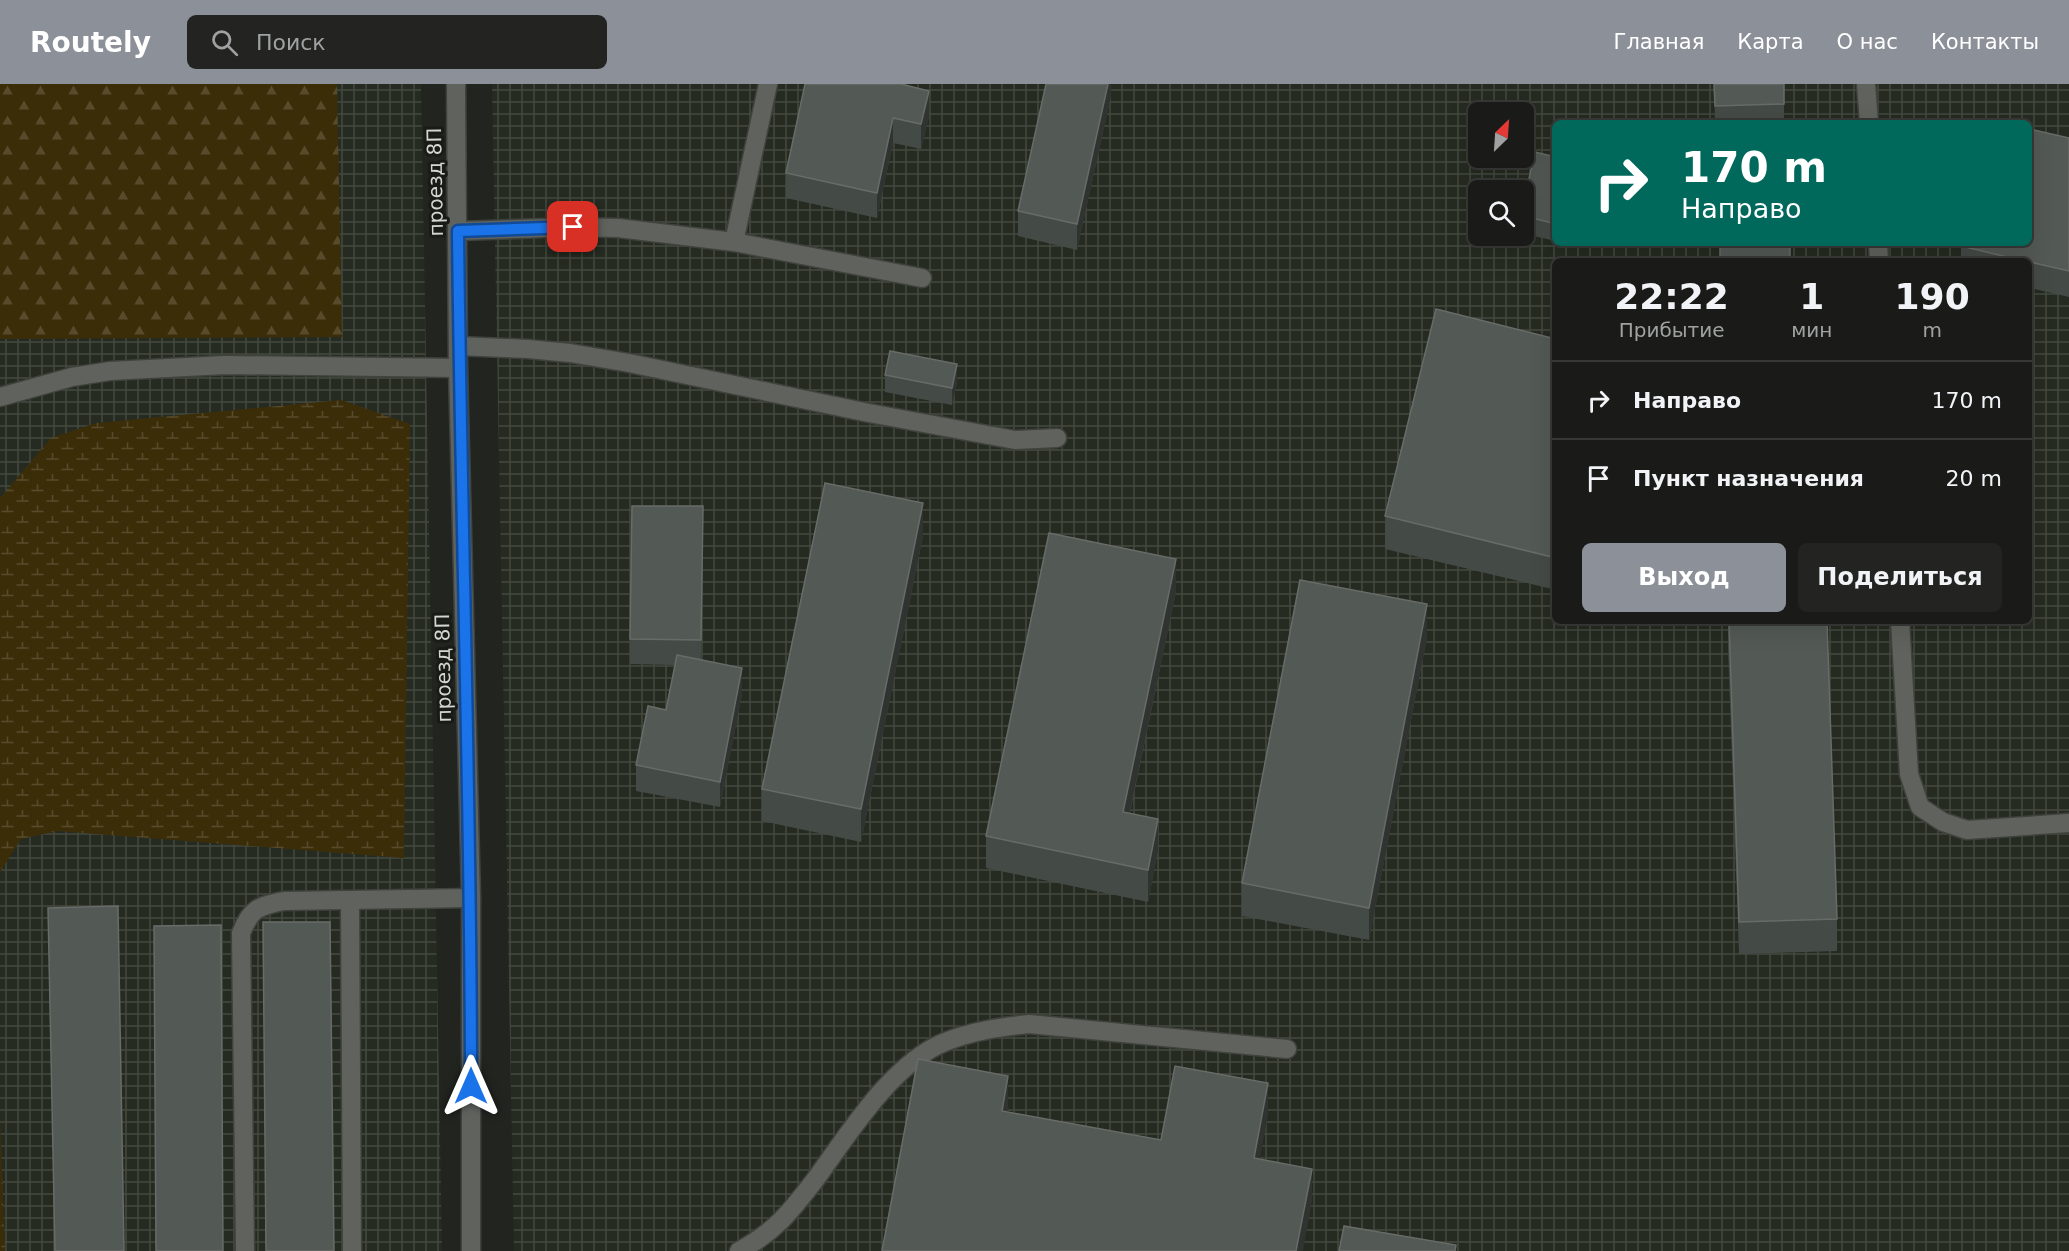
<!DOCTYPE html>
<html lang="ru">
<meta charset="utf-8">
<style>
:root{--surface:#1a1b18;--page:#232421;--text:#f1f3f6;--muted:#9fa1a2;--line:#383937;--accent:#8c9099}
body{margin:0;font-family:"DejaVu Sans",sans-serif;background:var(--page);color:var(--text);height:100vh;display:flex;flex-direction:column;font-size:22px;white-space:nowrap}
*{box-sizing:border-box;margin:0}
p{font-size:20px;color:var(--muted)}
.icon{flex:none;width:33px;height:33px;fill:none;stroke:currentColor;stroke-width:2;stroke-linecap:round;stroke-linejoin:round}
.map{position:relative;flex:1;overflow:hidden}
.side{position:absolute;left:1552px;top:174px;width:480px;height:366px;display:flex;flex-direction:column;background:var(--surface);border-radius:9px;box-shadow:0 6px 24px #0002,0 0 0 2px var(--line)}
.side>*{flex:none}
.hud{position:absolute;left:1552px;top:36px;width:480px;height:126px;border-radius:9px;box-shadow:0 6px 24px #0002,0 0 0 2px var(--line);background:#00695c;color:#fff;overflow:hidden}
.needle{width:39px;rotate:25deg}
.fabs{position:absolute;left:1468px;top:18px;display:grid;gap:12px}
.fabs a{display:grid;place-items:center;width:66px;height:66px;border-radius:9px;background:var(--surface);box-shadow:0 6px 24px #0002,0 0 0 2px var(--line);font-size:30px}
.pin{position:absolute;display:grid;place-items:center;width:51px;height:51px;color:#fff;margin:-26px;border-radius:12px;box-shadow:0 3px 9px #0006}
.me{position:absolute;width:66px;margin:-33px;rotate:0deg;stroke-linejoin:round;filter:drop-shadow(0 0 4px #0008)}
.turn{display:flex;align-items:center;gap:21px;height:126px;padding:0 30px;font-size:27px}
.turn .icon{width:78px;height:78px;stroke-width:2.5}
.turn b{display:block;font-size:42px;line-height:51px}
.eta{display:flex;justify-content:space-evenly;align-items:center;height:102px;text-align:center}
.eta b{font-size:36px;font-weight:700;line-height:42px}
.cta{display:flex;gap:12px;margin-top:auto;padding:12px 30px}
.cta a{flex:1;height:69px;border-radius:9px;background:var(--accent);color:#fff;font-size:24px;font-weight:700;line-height:69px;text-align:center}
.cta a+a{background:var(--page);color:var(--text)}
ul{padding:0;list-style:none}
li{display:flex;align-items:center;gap:18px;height:78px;padding:0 30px;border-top:2px solid var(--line)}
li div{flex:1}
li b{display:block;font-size:22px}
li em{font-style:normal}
header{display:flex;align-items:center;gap:36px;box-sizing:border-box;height:84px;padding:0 30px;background:var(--accent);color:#fff}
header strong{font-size:28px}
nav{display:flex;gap:33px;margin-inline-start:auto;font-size:21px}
.search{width:420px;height:54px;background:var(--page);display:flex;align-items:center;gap:15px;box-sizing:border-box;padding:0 21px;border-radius:9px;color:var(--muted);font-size:22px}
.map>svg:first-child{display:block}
.industrial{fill:url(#industrial-grid);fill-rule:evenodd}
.forest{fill:url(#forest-firs)}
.wetland{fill:url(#wetland-marsh)}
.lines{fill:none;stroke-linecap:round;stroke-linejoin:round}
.lane-casing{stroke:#3f423d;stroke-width:21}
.street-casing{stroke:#3f423d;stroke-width:21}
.lane{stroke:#60635d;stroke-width:18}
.street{stroke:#60635d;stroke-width:18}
.wall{fill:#444a46}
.shaded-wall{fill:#303430}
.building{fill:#535955;stroke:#686c68;stroke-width:1.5}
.route-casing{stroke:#114b97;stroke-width:15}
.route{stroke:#1a73e8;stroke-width:10}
.labels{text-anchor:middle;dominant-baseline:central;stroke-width:6;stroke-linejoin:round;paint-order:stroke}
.street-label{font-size:20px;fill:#d4d6d2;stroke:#191b16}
</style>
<header>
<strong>Routely</strong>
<div class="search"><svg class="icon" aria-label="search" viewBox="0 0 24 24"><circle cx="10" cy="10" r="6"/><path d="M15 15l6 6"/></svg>Поиск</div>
<nav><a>Главная</a><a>Карта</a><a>О нас</a><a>Контакты</a></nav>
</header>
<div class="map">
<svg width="2069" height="1167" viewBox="0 0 2069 1167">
<defs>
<pattern id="industrial-grid" width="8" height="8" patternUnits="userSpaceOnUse" patternTransform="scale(1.5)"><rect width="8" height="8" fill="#252b21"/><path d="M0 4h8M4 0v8" fill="none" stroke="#444940"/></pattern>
<pattern id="forest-firs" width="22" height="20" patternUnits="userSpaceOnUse" patternTransform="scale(1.5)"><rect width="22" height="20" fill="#3c2d09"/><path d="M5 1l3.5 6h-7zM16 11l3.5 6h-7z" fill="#574b2c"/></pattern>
<pattern id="wetland-marsh" width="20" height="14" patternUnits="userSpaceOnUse" patternTransform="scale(1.5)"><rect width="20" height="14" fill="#3c2d09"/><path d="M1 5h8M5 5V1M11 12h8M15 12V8" fill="none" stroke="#574b2c"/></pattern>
</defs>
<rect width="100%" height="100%" fill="#222420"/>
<!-- industrial -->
<g class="industrial">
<path d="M0 0H421L442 1167H0Z"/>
<path d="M492 0H2069V1167H514ZM1479 28H1524V74H1479ZM1556 39H2030V159H1556ZM1479 106H1524V152H1479ZM1556 177H2030V537H1556Z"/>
</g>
<!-- forest -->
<path class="forest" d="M0 0H337L342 253 0 255Z"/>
<!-- wetland -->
<g class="wetland">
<path d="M341 316 410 340 404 774 58 747 21 755 0 788V414L51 354 96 339Z"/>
<path d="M0 1033 5 1167H0Z"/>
</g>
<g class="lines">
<!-- lane casing -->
<g class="lane-casing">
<g id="lane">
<path d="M1866 0 1869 39"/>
<path d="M458 147 573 143 618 144 734 158 768 0"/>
<path d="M734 158 922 194"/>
<path d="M1878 159 1879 177"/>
<path d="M459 262 528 265 570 269 629 279 869 329 1015 356 1057 354"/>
<path d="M0 313 72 293 110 287 225 281 458 284"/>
<path d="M1900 537 1909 690 1920 723 1943 738 1967 746 2069 739"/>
<path d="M350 817 352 1167"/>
<path d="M245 1167 241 849C251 824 259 822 284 817L471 814"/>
<path d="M739 1167C775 1148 791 1127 815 1096 848 1051 892 979 945 958 972 947 1001 943 1029 940L1287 965"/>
</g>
</g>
<!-- street casing -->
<g class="street-casing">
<path id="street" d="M456 0 458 284 471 814V1167"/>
</g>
<!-- lane -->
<use href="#lane" class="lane"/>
<!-- street -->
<use href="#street" class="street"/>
</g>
<!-- wall -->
<g class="wall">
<path d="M903 0 929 32 921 65 893 59 877 134 786 114V89Z"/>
<path d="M1111 0V12L1077 166 1018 152V127Z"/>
<path d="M1714 0H1784V39H1715Z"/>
<path d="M2069 54V213L2030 204V177H1961V162Z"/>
<path d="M1556 73V157L1524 150V117Z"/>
<path d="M1564 159H1585L1584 164Z"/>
<path d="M1556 255V506L1385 465V432Z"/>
<path d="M885 291 957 298 952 321 885 308Z"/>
<path d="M632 422H703L701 576 742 610 720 723 636 707V681L666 626 675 581 630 580Z"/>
<path d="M923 452 861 758 762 737V705Z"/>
<path d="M1176 508 1130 729 1158 767 1148 818 986 784V752Z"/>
<path d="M1728 537 1837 835V867L1739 870 1728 563Z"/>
<path d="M1427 553 1369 856 1242 832V799Z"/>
</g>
<!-- shaded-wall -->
<g class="shaded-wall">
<path d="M1108 0H1111V12L1077 166V140Z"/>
<path d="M929 7V32L921 65V40Z"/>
<path d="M893 34V59L877 134V109Z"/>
<path d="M957 280V298L952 321V304Z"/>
<path d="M923 419V452L861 758V725Z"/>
<path d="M1176 475V508L1123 760V728Z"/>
<path d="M1427 520V553L1369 856V824Z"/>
<path d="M742 584V610L720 723V698Z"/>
<path d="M1158 735V767L1148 818V786Z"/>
<path d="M1008 992V1024L1002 1059V1027Z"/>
<path d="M1268 999V1031L1254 1107V1074Z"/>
<path d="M1312 1085V1117L1303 1167H1296Z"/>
</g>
<!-- building -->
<g class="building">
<path d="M805 0H901L929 7 921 40 893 34 877 109 786 89Z"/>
<path d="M1046 0H1108L1077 140 1018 127Z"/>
<path d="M1714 0H1784V20L1715 22Z"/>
<path d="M1990 35 2005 39H1990Z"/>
<path d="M2030 45 2069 54V187L2030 178V177H2024L1961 162V159H2030Z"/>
<path d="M1535 68 1556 73V140L1524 132V117Z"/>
<rect x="1720" y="159" width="70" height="18"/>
<path d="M1436 225 1556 255V474L1385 432Z"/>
<path d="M890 267 957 280 952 304 885 291Z"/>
<path d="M825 399 923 419 861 725 762 705Z"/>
<path d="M632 422H703L701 556 630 555Z"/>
<path d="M1049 449 1176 475 1123 728 1158 735 1148 786 986 752Z"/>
<path d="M1300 496 1427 520 1369 824 1242 799Z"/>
<path d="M1729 537H1827L1837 835 1739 838Z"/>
<path d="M677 571 742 584 720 698 636 681 648 622 666 626Z"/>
<path d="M118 822 124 1167H55L48 824Z"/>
<path d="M263 838H330L334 1167H266Z"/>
<path d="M221 841 223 1167H156L154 842Z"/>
<path d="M918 975 1008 992 1002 1027 1161 1056 1175 982 1268 999 1254 1074 1312 1085 1296 1167H882Z"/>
<path d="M1344 1142 1456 1161 1455 1167H1339Z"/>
</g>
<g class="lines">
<!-- route casing -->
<g class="route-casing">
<path id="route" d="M471 1002C471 717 461 432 458 147L573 143"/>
</g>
<!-- route -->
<use href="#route" class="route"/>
</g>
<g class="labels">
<!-- street labels -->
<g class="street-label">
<text transform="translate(435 98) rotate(-91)">проезд 8П</text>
<text transform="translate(443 584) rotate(-91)">проезд 8П</text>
</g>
</g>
</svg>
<div class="fabs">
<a><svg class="needle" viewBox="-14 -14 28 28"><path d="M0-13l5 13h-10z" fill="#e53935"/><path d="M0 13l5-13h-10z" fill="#9fa1a2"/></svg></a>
<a><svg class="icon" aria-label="search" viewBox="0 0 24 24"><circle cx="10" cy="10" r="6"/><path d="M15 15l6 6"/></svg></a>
</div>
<div class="pin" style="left:573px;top:143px;background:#d93025"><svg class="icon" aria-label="arrive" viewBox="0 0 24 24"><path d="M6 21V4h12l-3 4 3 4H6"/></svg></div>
<svg class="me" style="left:471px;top:1002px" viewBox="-20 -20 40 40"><path d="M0-17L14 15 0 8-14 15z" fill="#1a73e8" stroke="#fff" stroke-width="4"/></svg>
<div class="hud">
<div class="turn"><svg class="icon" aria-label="right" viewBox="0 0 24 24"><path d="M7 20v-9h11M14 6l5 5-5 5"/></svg><div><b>170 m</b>Направо</div></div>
</div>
<section class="side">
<div class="eta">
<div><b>22:22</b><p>Прибытие</p></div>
<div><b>1</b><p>мин</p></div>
<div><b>190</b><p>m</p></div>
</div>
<ul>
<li><svg class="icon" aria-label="right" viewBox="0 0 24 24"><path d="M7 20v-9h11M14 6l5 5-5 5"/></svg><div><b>Направо</b></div><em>170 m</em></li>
<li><svg class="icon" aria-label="arrive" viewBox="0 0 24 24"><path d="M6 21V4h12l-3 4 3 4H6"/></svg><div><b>Пункт назначения</b></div><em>20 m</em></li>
</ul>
<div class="cta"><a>Выход</a><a>Поделиться</a></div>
</section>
</div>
